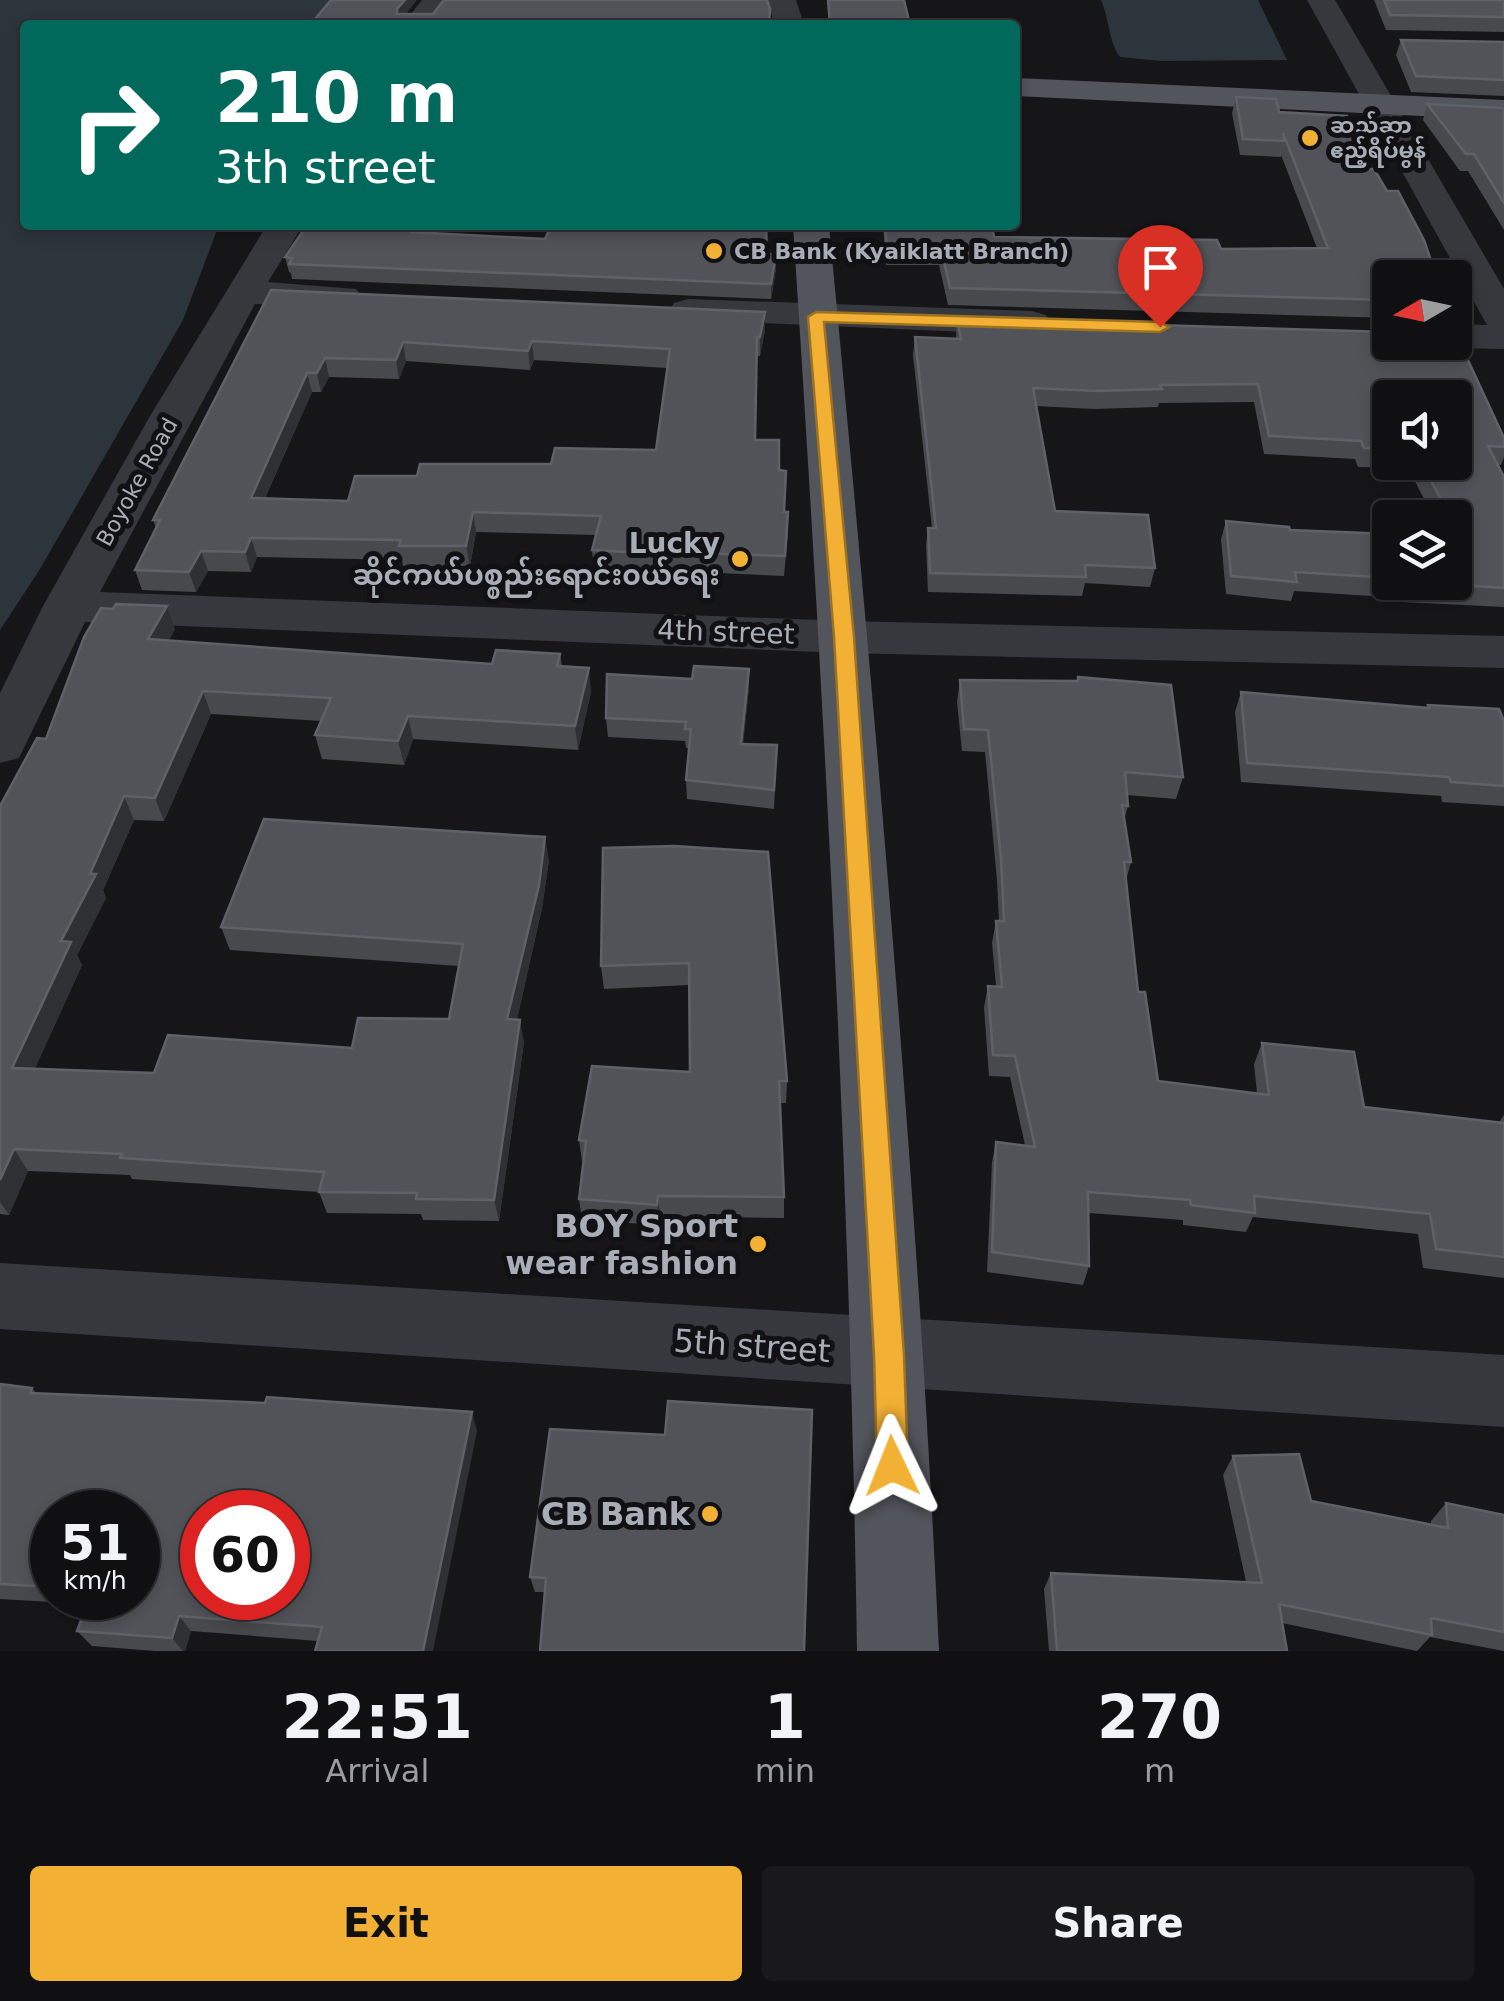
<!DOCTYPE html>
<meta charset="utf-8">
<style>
:root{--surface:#101012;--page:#19191b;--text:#f1f3f6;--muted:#9c9d9f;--line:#303032;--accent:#f2b134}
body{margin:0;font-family:"DejaVu Sans","Noto Sans Myanmar",sans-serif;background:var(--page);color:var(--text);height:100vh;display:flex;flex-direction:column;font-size:38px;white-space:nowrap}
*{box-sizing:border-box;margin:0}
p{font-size:32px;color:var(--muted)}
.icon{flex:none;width:55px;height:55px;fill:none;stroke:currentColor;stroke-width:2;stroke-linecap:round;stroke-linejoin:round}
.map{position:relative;height:1651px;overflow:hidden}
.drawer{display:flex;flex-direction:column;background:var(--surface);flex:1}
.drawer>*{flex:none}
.top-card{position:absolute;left:20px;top:20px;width:1000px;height:210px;border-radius:10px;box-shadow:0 5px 15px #0003,0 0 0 2px var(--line);background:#00695c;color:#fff;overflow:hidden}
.needle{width:65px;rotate:261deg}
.buttons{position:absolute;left:1372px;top:260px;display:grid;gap:20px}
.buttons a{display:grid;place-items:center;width:100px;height:100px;border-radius:10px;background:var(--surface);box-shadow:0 5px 15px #0003,0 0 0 2px var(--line);font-size:50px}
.speed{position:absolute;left:30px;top:1490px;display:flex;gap:20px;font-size:50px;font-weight:700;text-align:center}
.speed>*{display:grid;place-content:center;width:130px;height:130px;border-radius:50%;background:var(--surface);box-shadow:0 5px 15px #0003,0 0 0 2px var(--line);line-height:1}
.speed small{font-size:25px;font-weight:400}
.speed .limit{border:15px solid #d22;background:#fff;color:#111}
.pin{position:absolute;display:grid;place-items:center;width:85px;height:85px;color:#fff;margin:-102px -42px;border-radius:50% 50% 50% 0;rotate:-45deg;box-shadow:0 0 10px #0007}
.pin .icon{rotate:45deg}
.me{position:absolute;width:110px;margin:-55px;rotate:358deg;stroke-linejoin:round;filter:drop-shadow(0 0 8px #0008)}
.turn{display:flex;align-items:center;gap:35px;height:210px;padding:0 30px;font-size:45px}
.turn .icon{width:130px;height:130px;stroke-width:2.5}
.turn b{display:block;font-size:70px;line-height:85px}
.eta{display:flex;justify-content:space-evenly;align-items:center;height:170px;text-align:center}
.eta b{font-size:60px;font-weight:800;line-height:70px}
.button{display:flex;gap:20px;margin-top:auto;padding:20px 30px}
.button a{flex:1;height:115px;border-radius:10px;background:var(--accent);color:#111;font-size:40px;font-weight:800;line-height:115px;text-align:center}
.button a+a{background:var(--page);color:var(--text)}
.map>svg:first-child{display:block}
.water{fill:#2c353c}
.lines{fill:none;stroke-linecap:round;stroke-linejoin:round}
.minor{fill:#37383d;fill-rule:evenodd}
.major{fill:#53555c;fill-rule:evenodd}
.wall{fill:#47494d;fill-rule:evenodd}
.shaded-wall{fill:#2f3033}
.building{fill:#525359;stroke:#5f6168;stroke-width:2.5;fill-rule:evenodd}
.route{fill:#f2b134;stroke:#9d7322;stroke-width:2.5}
.poi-dot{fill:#f2b134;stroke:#111113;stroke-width:4}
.labels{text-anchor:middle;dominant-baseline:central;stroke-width:10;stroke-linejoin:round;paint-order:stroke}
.far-poi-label{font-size:22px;font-weight:bold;fill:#a8adb8;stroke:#111113;text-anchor:start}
.far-street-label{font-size:22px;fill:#a8adb8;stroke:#111113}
.poi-label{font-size:28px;font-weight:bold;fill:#a8adb8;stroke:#111113;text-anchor:end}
.street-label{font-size:28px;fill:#a8adb8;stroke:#111113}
.near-poi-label{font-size:32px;font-weight:bold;fill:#a8adb8;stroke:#111113;text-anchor:end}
.near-street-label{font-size:32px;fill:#a8adb8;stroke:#111113}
</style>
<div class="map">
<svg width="1504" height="1651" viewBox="0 0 1504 1651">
<rect width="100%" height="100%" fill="#161618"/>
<!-- water -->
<g class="water">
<path d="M0 0H348L336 25H25V225H219L183 320 40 569 0 630Z"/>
<path d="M1101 0H1258L1287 60 1161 61 1120 57C1109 43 1109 18 1101 0Z"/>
</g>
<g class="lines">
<!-- minor -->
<g class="minor">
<path d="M422 0H451L432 25H402Z"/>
<path d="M768 0H796L804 25H774Z"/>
<path d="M1307 0H1335L1504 289V349L1455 348 1440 342H1455V324L1487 325Z"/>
<path d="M267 225H303L268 282 356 289 362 297 356 305 343 308 255 304 100 592 844 621 1504 636V668L844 653 85 622 19 758 0 763V693L43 606 150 416Z"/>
<path d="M688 299 1032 311 1046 315 1051 323 1046 331 1032 335 674 319 669 311 674 303Z"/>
<path d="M0 1263 1504 1355V1427L0 1329Z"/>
</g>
<!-- major -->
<g class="major">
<path d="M1015 78 1504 100V120L1015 96Z"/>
<path d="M793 225H829C874 700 917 1175 939 1651H857C850 1175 824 700 793 225Z"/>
</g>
</g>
<!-- wall -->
<g class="wall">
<path d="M1374 0H1504V32L1386 30Z"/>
<path d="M1401 40 1504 42V96L1411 92 1396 55Z"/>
<path d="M1236 97 1279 112 1390 278V318L948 305 939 265H886L883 225H992L994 237 1221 249 1317 248 1281 155V157L1240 155 1232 113Z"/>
<path d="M1427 104 1504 108V230L1468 171H1460L1423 120Z"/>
<path d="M307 225H429L424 233 776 254V269L771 299 292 279 291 273 289 272 285 257Z"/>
<path d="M271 290 765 312V330L760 356H756L755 440 779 470 788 532 784 576 695 572 694 576 594 569 592 550 596 535 476 532 470 566H403L402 560 257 557 251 572 208 571 196 592 142 590 135 570 156 528 153 520ZM534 360 667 368 656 450 551 464 417 476 348 501 265 498 312 392H321L329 377 399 379 406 361 530 370Z"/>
<path d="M957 319 1390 332V342H1455V332L1504 438V457L1501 465H1498L1504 477V607L1402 602 1401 598 1294 591 1291 601 1226 594 1221 539 1226 521 1289 527 1290 530 1390 534V582H1455V518H1434L1408 468 1358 467 1355 459 1264 454 1254 402 1159 403 1158 407 1094 409 1036 406 1055 511 1148 515 1155 568 1150 587 1085 583 1082 596 928 592 926 546 928 528H932L913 355 915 337 956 339ZM1390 398H1455V462H1390Z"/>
<path d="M175 629 169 640 492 664 560 654 562 666 591 692 578 750 413 739 404 765 322 759 315 735 321 721 211 714 164 821 134 820 103 890 106 898 77 955 82 965 35 1068 154 1073 352 1048 449 1019 459 966 230 950 221 927 549 860 542 908 517 1019 524 1042 499 1221 423 1220 421 1214 327 1213 319 1192 132 1179 130 1175 28 1171 9 1215 0 1214V806L46 739Z"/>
<path d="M749 669V688L743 744 777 745 774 809 687 799 686 780 689 748H686L685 741 608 737 606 718 692 679Z"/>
<path d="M1078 677 1183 777 1176 799 1127 795 1128 806 1124 820 1131 862 1126 880 1138 992 1158 1081 1257 1093 1254 1064 1262 1043 1364 1107 1499 1122 1504 1115V1278L1423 1268 1418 1234 1253 1217 1246 1232 1183 1225V1220L1089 1213V1266L1083 1285 987 1272 992 1162 996 1142 1025 1145 1010 1077 989 1076 984 1007 988 986H996L992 943 996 921H999L997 880 985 752 962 751 957 702 960 680 1077 681Z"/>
<path d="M1241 692 1427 708 1428 705 1504 721V806L1442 802 1441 796 1241 782 1235 712Z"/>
<path d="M603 848 787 1081 786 1103H780L784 1197V1218L660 1216 659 1225 582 1220 579 1199 584 1162 582 1161 579 1140 690 1072 689 985 604 989 601 966Z"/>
<path d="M0 1384 32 1388 36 1393 477 1431 318 1641 191 1631 185 1651H155L92 1646 77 1631 86 1604 0 1599ZM52 1512 138 1598H52Z"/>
<path d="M550 1429 804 1651 545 1592H535L530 1577Z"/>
<path d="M1233 1456 1311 1501 1431 1524V1521L1446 1503 1504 1515V1651L1430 1637 1417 1651 1282 1623 1287 1651H1049L1044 1589 1051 1573 1246 1582 1223 1475Z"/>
</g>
<!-- shaded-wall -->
<g class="shaded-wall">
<path d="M405 0H417L399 23 397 9Z"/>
<path d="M417 225H429L415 247 412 232Z"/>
<path d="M776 254V269L771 299V284Z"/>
<path d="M765 312V330L760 356V337Z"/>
<path d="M532 341 534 360 530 370 528 351Z"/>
<path d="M403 342 406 361 399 379 396 360Z"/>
<path d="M325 358 329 377 321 392 317 373Z"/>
<path d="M307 373 312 392 256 517 251 498Z"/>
<path d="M473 512 476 532 470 566 466 546Z"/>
<path d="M251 538 257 557 251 572 245 552Z"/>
<path d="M201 551 208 571 196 592 189 572Z"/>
<path d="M167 606 175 629 157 662 148 639Z"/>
<path d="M589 668 591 692 578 750 575 726Z"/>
<path d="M749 669V688L741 763V744Z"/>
<path d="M203 691 211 714 164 821 155 798Z"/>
<path d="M408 716 413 739 404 765 398 741Z"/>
<path d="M124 796 134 820 103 890 106 898 77 955 82 965 25 1090 12 1068 61 941Z"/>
<path d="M545 837 549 860 542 908 512 1042 507 1019Z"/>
<path d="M520 1020 524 1042 499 1221 494 1200Z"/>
<path d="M14 1149 28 1171 9 1215 0 1202V1180Z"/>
<path d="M658 1196 660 1216 659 1225 657 1205Z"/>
<path d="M472 1412 477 1431 433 1651H423Z"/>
<path d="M179 1616 191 1631 185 1651H183L172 1638Z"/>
</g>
<!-- building -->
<g class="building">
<path d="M331 0H405L397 9V14H433L444 0H767L770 9 769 25H310Z"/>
<path d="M828 0H904L910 25H830Z"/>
<path d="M1384 0H1504V17L1390 15Z"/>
<path d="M1401 40 1504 42V80L1416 76Z"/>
<path d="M1236 97 1276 99 1279 112 1347 116 1364 169H1374L1387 191H1398L1424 240 1437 278H1390V300L950 288 941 248H887L885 225H992L994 237 1217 240 1221 249 1328 248 1283 133 1285 141 1243 139Z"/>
<path d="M1427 104 1504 108V203L1474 154H1466Z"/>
<path d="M307 225H417L412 232 545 239 551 225H766L767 254H776L771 284 289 264 292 258 285 257Z"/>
<path d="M271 290 765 312 760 337H757L755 440H779V470L786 471 784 512H788L785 556 694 553V556L592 550 601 516 473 512 466 546H399L401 540 251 538 245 552 201 551 189 572 135 570 160 520H153ZM532 341 670 349 656 450 555 448 551 464H420L417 476H355L348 501 251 498 307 373H317L325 358 396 360 403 342 528 351Z"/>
<path d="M957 319 1390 332V342H1455V332L1504 438V447L1488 446 1504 477V588L1409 582H1455V537H1462L1455 524V518H1451L1421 462H1455V398H1390V449L1364 448 1361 441 1269 436 1258 384 1160 385 1162 389 1097 391 1033 388 1055 511 1148 515 1155 568 1085 565 1086 577 930 573 928 528H936L915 337 961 339Z"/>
<path d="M1226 521 1289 527 1290 530 1390 534V578L1295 572 1297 582 1231 576Z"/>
<path d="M116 604 167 606 148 639 492 664 496 650 560 654 557 666 589 668 575 726 408 716 398 741 315 735 331 698 203 691 155 798 124 796 90 874H96L61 941 71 942 12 1068 154 1073 168 1035 352 1048 358 1018 449 1019 463 944 221 927 264 819 545 837 539 885 507 1019 520 1020 494 1200 416 1199 417 1193 319 1192 324 1172 120 1158 122 1154 14 1149 0 1180V806L37 738 46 739 84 637 101 608 113 609Z"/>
<path d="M694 666 749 669 741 744 777 745 774 790 686 780 691 729H685L686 722 606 718 607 674 692 679Z"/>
<path d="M1078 677 1171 685 1183 777 1125 772 1128 806 1122 805 1131 862H1124L1138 992H1145L1158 1081 1269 1095 1262 1043 1354 1052 1364 1107 1504 1123V1257L1436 1249 1430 1214 1254 1196 1255 1213 1191 1205 1190 1200 1088 1192 1089 1266 992 1252 996 1142 1035 1147 1015 1056 993 1055 988 986 1002 987 996 921H1004L1001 858 988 730 964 729 960 680 1078 681Z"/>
<path d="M1241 692 1429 708 1428 705 1499 709 1504 721V786L1451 782 1449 777 1247 763Z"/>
<path d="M674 846 768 852 787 1081H779L784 1197 658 1196 657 1205 579 1199 586 1141 579 1140 592 1066 690 1072 689 963 601 966 603 848Z"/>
<path d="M0 1384 32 1388 30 1393 265 1403 267 1397 472 1412 423 1651H315L322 1627 179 1616 172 1638 77 1631 89 1598H138V1512H52V1587L0 1584ZM202 1512H288V1598H202Z"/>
<path d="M668 1401 812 1410 804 1651H540L546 1578 530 1577 550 1429 665 1435Z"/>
<path d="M1299 1454 1311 1501 1448 1528 1446 1503 1504 1515V1632L1431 1618 1432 1635 1279 1604 1287 1651H1057L1051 1573 1262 1583 1233 1456Z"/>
</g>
<!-- route -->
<path class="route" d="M816 312 1160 322 1169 327 1160 332 824 322 854 637 904 1355 908 1466 903 1477 892 1481 881 1477 877 1466 874 1355 834 637 808 317Z"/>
<!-- markers -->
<g class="poi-dot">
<circle cx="1310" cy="138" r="10"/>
<circle cx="714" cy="251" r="10"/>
<circle cx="740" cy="559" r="10"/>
<circle cx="758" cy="1244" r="10"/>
<circle cx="710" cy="1514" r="10"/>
</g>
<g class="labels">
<!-- far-poi labels -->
<g class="far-poi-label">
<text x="1330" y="125">ဆည်ဆာ<tspan x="1330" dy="25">ဧည့်ရိပ်မွန်</tspan></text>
<text x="734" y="251">CB Bank (Kyaiklatt Branch)</text>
</g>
<!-- far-street labels -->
<g class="far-street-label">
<text transform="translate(137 482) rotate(-61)">Boyoke Road</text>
</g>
<!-- poi labels -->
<g class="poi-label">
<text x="720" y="543">Lucky<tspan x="720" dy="32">ဆိုင်ကယ်ပစ္စည်းရောင်း၀ယ်ရေး</tspan></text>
</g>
<!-- street labels -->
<g class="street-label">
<text transform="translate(726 632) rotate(2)">4th street</text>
</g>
<!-- near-poi labels -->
<g class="near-poi-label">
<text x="738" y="1226">BOY Sport<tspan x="738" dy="37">wear fashion</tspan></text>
<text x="690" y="1514">CB Bank</text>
</g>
<!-- near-street labels -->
<g class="near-street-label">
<text transform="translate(752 1346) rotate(4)">5th street</text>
</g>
</g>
</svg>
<div class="buttons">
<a><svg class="needle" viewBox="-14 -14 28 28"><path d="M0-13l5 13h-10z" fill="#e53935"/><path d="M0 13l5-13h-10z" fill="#9c9d9f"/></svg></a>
<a><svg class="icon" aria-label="sound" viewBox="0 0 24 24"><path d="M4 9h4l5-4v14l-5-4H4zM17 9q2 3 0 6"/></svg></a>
<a><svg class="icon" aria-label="layers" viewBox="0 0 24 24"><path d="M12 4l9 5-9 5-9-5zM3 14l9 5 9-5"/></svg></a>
</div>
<div class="speed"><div>51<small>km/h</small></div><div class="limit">60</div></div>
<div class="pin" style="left:1160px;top:327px;background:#d93025"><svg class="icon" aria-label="arrive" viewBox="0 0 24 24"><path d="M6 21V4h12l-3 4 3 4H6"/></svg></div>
<svg class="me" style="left:892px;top:1466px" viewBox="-20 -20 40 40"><path d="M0-17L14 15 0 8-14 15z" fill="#f2b134" stroke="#fff" stroke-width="4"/></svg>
<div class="top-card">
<div class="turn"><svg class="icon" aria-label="right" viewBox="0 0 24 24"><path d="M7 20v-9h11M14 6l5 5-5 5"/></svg><div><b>210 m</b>3th street</div></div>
</div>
</div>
<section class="drawer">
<div class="eta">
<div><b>22:51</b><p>Arrival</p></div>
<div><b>1</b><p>min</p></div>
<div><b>270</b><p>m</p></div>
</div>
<div class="button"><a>Exit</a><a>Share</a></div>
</section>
